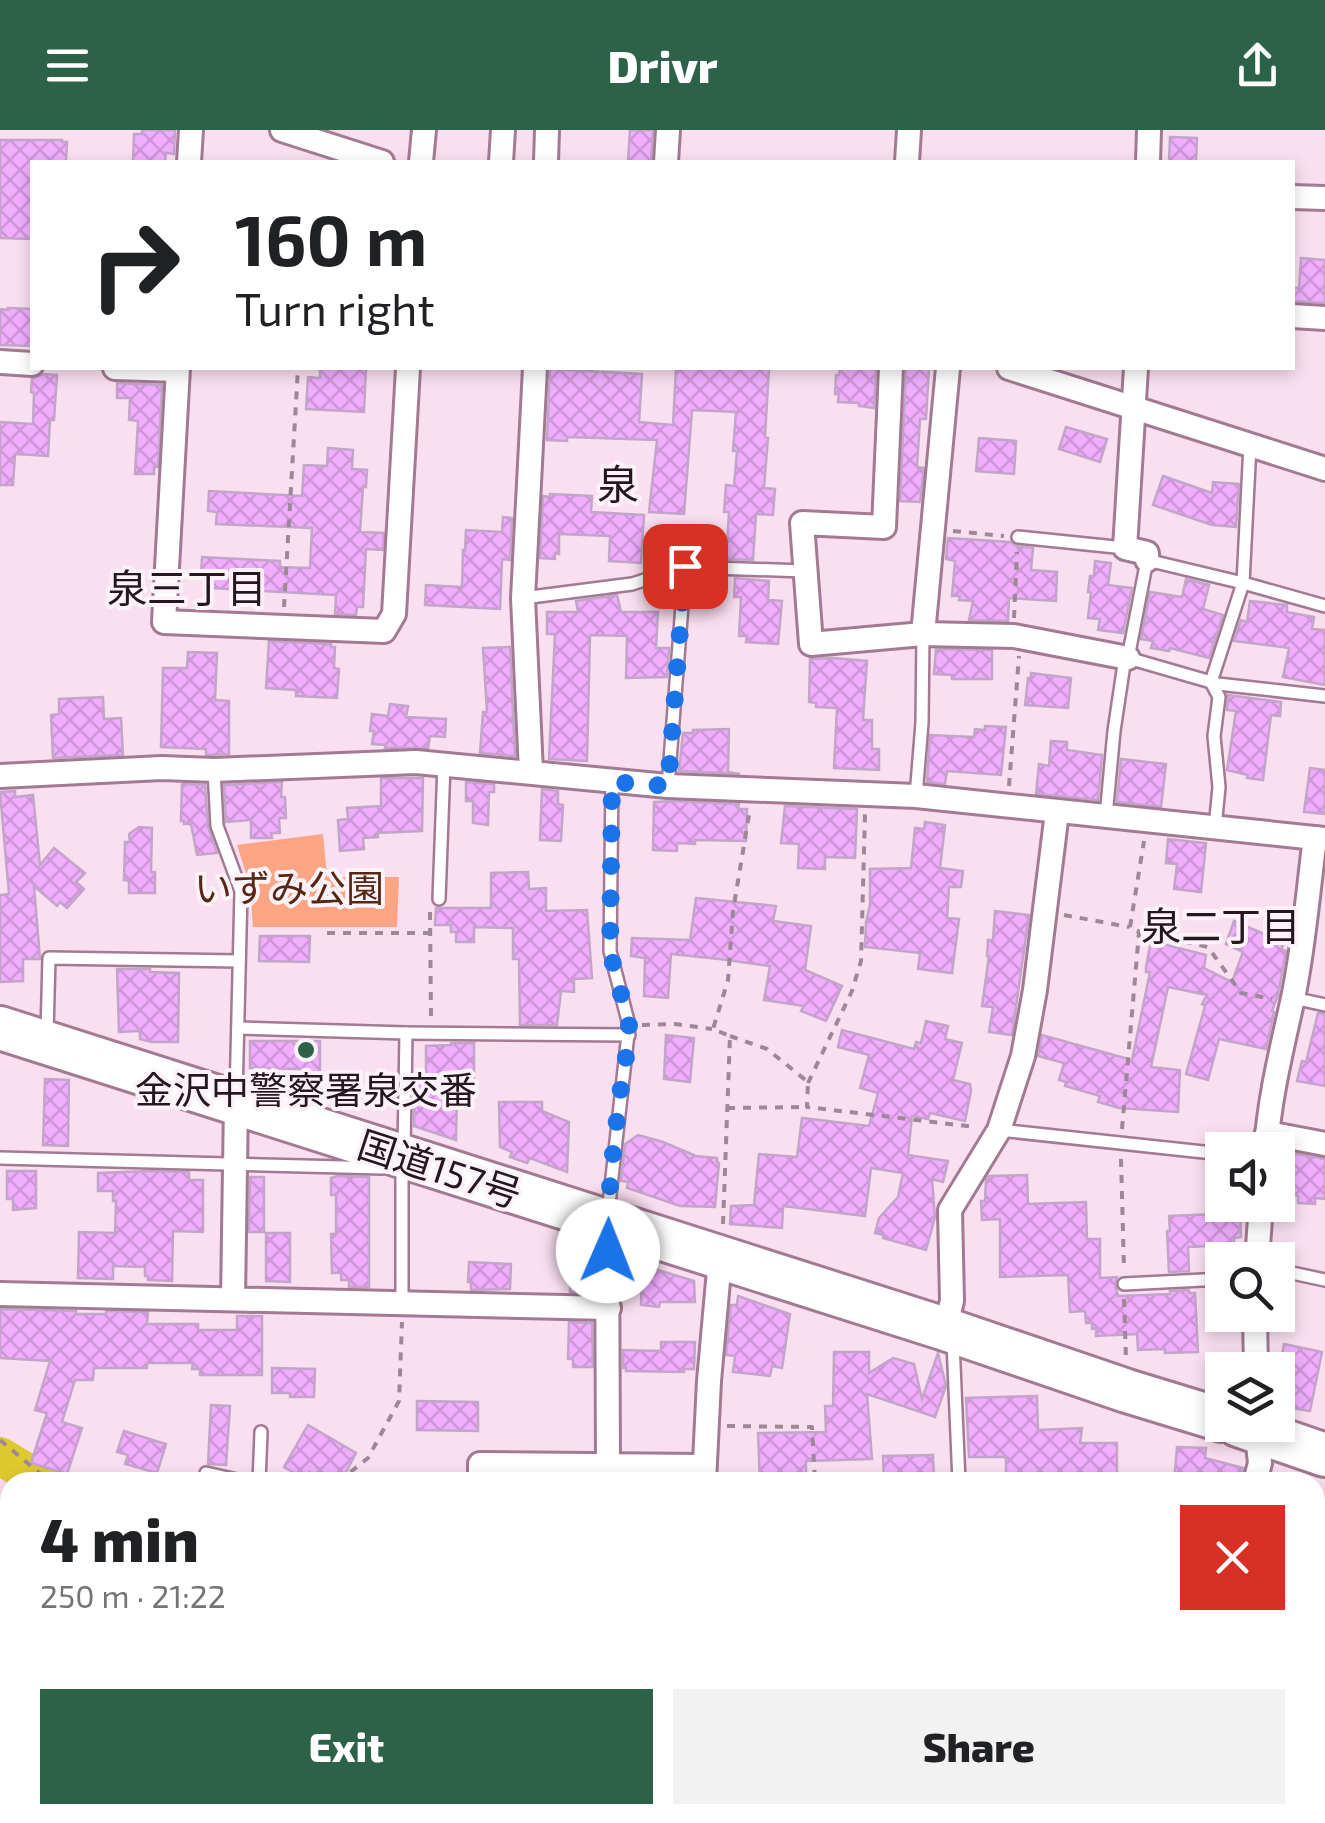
<!DOCTYPE html>
<meta charset="utf-8">
<style>
:root{--surface:#fff;--page:#f2f2f2;--text:#202124;--muted:#757577;--accent:#2c6248}
body{margin:0;font-family:"Exo 2","Noto Sans JP",sans-serif;background:var(--page);color:var(--text);height:100vh;display:flex;flex-direction:column;font-size:38px;white-space:nowrap}
*{box-sizing:border-box;margin:0}
p{font-size:32px;color:var(--muted)}
.icon{flex:none;width:55px;height:55px;fill:none;stroke:currentColor;stroke-width:2;stroke-linecap:round;stroke-linejoin:round}
.map{position:relative;flex:1;overflow:hidden}
.sheet{position:absolute;left:0px;top:1342px;width:1325px;height:352px;display:flex;flex-direction:column;background:var(--surface);border-radius:30px 30px 0 0;box-shadow:0 5px 15px #0003}
.sheet>*{flex:none}
.banner{position:absolute;left:30px;top:30px;width:1265px;height:210px;border-radius:0px;box-shadow:0 5px 15px #0003;background:#fff;color:var(--text);overflow:hidden}
.buttons{position:absolute;left:1205px;top:1002px;display:grid;gap:20px}
.buttons a{display:grid;place-items:center;width:90px;height:90px;border-radius:0px;background:var(--surface);box-shadow:0 5px 15px #0003;font-size:50px}
.pin{position:absolute;display:grid;place-items:center;width:85px;height:85px;color:#fff;margin:-42px;border-radius:20px;box-shadow:0 5px 15px #0006}
.me{position:absolute;width:110px;margin:-55px;rotate:1deg;stroke-linejoin:round;filter:drop-shadow(0 0 8px #0008)}
.turn{display:flex;align-items:center;gap:35px;height:210px;padding:0 40px;font-size:45px}
.turn .icon{width:130px;height:130px;stroke-width:2.5}
.turn b{display:block;font-size:70px;line-height:85px}
.round{display:grid;place-items:center;flex:none;width:105px;height:105px;border-radius:0px;background:var(--page)}
.headline{display:flex;align-items:center;justify-content:space-between;height:170px;padding:0 40px}
h1{font-size:60px;font-weight:800;line-height:75px}
.button{display:flex;gap:20px;margin-top:auto;padding:20px 40px}
.button a{flex:1;height:115px;border-radius:0px;background:var(--accent);color:#fff;font-size:40px;font-weight:800;line-height:115px;text-align:center}
.button a+a{background:var(--page);color:var(--text)}
header{display:flex;justify-content:space-between;align-items:center;height:130px;padding:0 40px;background:var(--accent);color:#fff;font-size:45px;font-weight:800}
.map>svg:first-child{display:block}
.green{fill:#fca585}
.lines{fill:none;stroke-linecap:round;stroke-linejoin:round}
.river{stroke:#dec92f;stroke-width:38}
.building{fill:url(#building-cross-hatch);stroke:#c3a5c9;stroke-width:2.5}
.lane-casing{stroke:#a27a93;stroke-width:16}
.street-casing{stroke:#a27a93;stroke-width:28}
.highway-casing{stroke:#a27a93;stroke-width:48}
.path{stroke:#9d8896;stroke-width:4;stroke-dasharray:8 8;stroke-linecap:butt}
.lane{stroke:#fff;stroke-width:11}
.street{stroke:#fff;stroke-width:22}
.highway{stroke:#fff;stroke-width:42}
.route{stroke:#1a73e8;stroke-width:18;stroke-dasharray:0 32.4}
.poi-dot{fill:#2c6248;stroke:#fcf3f8;stroke-width:4}
.labels{text-anchor:middle;dominant-baseline:central;stroke-width:8;stroke-linejoin:round;paint-order:stroke}
.park-label{font-size:38px;fill:#572715;stroke:#fcf3f8}
.poi-label{font-size:38px;fill:#251620;stroke:#fcf3f8}
.street-label{font-size:38px;fill:#251620;stroke:#fcf3f8}
.neighbourhood-label{font-size:40px;fill:#251620;stroke:#fcf3f8}
.quarter-label{font-size:42px;fill:#251620;stroke:#fcf3f8}
</style>
<header><svg class="icon" aria-label="menu" viewBox="0 0 24 24"><path d="M4 6h16M4 12h16M4 18h16"/></svg>Drivr<svg class="icon" aria-label="share" viewBox="0 0 24 24"><path d="M12 15V3M7 8l5-5 5 5M5 13v7h14v-7"/></svg></header>
<div class="map">
<svg width="1325" height="1693" viewBox="0 0 1325 1693">
<defs>
<pattern id="building-cross-hatch" width="8" height="8" patternUnits="userSpaceOnUse" patternTransform="scale(2.5)"><rect width="8" height="8" fill="#f1aefe"/><path d="M0 0l8 8M0 8l8-8" fill="none" stroke="#ce95d9"/></pattern>
</defs>
<rect width="100%" height="100%" fill="#fadff0"/>
<!-- green -->
<path class="green" d="M323 704 327 747H399L397 797H253L250 756 237 715Z"/>
<g class="lines">
<!-- river -->
<g class="river">
<path d="M0 1326 43 1352"/>
<path d="M371 1685 376 1693"/>
</g>
</g>
<!-- building -->
<g class="building">
<path d="M142 0H175L174 24 166 23 165 32H133L134 4H142Z"/>
<path d="M630 0H653L651 32H628Z"/>
<path d="M1170 7 1197 8 1196 32H1169Z"/>
<path d="M0 10H62V12H67L66 32H32V109L0 108Z"/>
<path d="M1301 128 1325 130V173L1292 171V158H1299Z"/>
<path d="M8 178 32 179V216L0 215V179L8 180Z"/>
<path d="M320 238H366L364 282 306 279 308 247 320 248Z"/>
<path d="M676 238H769L765 307 768 308 764 358 775 359 773 385 756 384 753 430 726 429 729 382H724L726 355 734 356 737 321H733L736 282 692 280 684 384 649 382 657 310 567 307V311L547 310 550 239 642 244 639 292 673 295Z"/>
<path d="M840 238H876L874 278 859 276V273L838 272 839 264H835L836 245H839Z"/>
<path d="M906 238H929L926 289H920L917 337 924 338 920 372 900 371Z"/>
<path d="M43 244 57 245 54 290H50L48 326 15 324 13 355H0V292L33 294 34 263 31 262 32 249Z"/>
<path d="M117 253 162 255 158 337H154V344H135L138 291 129 290 130 268H117Z"/>
<path d="M1066 297 1107 309 1100 332 1059 319Z"/>
<path d="M979 308 1016 311 1014 344 976 341Z"/>
<path d="M328 318 353 320 352 339 367 340 366 357 363 356 360 402 384 403 383 420 366 419 363 477H357L356 485 335 484 336 465 211 458 212 444H201L202 427 280 431V437L310 438 312 398 216 394 217 382 208 381 209 361 302 366 304 335 327 336Z"/>
<path d="M1163 346 1212 363 1213 352 1239 354 1236 397 1212 395 1153 375Z"/>
<path d="M550 364 592 366 591 382 644 385 641 433 609 431 610 406 559 404V424L555 423V429L540 428 543 366 550 367Z"/>
<path d="M503 387 512 388 510 430 502 429 500 479 425 475 426 455 462 457 463 420 465 421 466 400 502 402Z"/>
<path d="M948 408 1010 412 1016 416 1033 418 1031 440 1057 442 1056 471 1009 468 1008 491 969 490 973 471 959 470 960 466H952L955 431 946 429Z"/>
<path d="M1095 431 1111 433 1108 455 1132 458 1123 503 1098 500 1100 489 1088 488 1091 462H1088L1090 446H1094Z"/>
<path d="M735 448 769 451 768 470 782 471 778 514 746 512 747 506H739L741 467H734Z"/>
<path d="M1186 449 1209 455 1203 479 1223 485 1209 528 1170 518 1169 521 1151 518 1153 511 1141 509 1150 462 1182 467Z"/>
<path d="M617 465 621 482H658L656 518H669L667 547 626 548 627 506 590 505 587 631 549 629 555 504H547V482H578L576 471Z"/>
<path d="M1250 471 1287 475V482L1314 487 1312 499 1325 500V555L1283 547 1289 518 1234 511 1241 490 1247 492Z"/>
<path d="M269 511 331 514V517H335L334 538 339 539 337 568 296 566V560L266 558Z"/>
<path d="M510 517 515 626 480 623 483 582H487L483 518Z"/>
<path d="M936 519 992 520V549H952V545L934 544Z"/>
<path d="M188 522 217 523 215 570 229 571V624L206 625V619L161 617 163 538H187Z"/>
<path d="M833 528 867 531 863 590H872V619H879V640L834 638 837 578 816 577V573L809 572 810 529Z"/>
<path d="M1031 543 1071 548 1068 578 1025 575 1028 548H1031Z"/>
<path d="M1228 565 1281 572 1280 586 1271 585 1263 650 1247 648 1248 645 1227 640 1236 581 1227 580Z"/>
<path d="M103 567 104 589 121 588 123 625 53 628 51 585 59 584V569Z"/>
<path d="M390 574 408 576 406 587 446 589 445 607 430 606 428 618H385L386 615 372 614 374 601H370L372 584 388 586Z"/>
<path d="M985 596 1006 597 1001 645 947 641 945 654 927 652 930 605 974 607 975 599 985 600Z"/>
<path d="M729 599 728 642 740 644 679 641 683 603H693V600Z"/>
<path d="M1051 611 1067 612V620L1102 625 1098 670 1036 664 1039 634 1049 636Z"/>
<path d="M1121 629 1166 634 1161 677 1117 672Z"/>
<path d="M1310 638 1325 640V684L1304 682Z"/>
<path d="M381 648H423L422 701 377 703 378 707 363 708 364 719 340 721 338 690 348 689 347 678 381 676Z"/>
<path d="M282 652 281 667H285L286 688H279L280 703H271L272 708H251V690L226 692 224 655Z"/>
<path d="M466 652 494 654V662H489L488 695 473 693V671H466Z"/>
<path d="M182 654 205 655 208 697 217 723 197 725 191 694H184V691H181Z"/>
<path d="M542 659 558 661V674L563 675 561 711 540 710Z"/>
<path d="M15 661V667L33 665 40 735 54 718 85 743 76 752 84 759 67 778 60 772 57 776 34 756 40 829H23V851L0 852V765L9 764 0 662Z"/>
<path d="M677 671 739 674 738 679H747L746 711 695 710V714L677 713V721L653 720 654 672Z"/>
<path d="M785 676 857 679 855 728 825 727V739L798 738 799 714 781 713Z"/>
<path d="M925 692 945 695 940 738 963 741 961 757H949L947 788 959 789 952 843 918 839 920 823 865 817 866 792 870 775V739L911 738 915 698 924 699Z"/>
<path d="M139 697 152 698 151 742H155V763H129V751L124 750 125 712H130L129 704Z"/>
<path d="M1168 709 1206 713 1201 762 1174 759 1177 734 1166 733Z"/>
<path d="M528 742 529 759 546 758V781L587 780 592 848 574 849V862L561 861 557 895H520L519 829H513V798L474 797V812H456V802H451V795H435L436 778H491V743Z"/>
<path d="M696 768 776 776 773 791 811 796 805 840 842 856 826 891 801 881 804 876 764 870 770 836 719 829 671 824 668 868 644 866 645 828 631 826 632 808 690 810Z"/>
<path d="M995 781 1029 785 1012 905 989 902 993 877 982 876 989 826H987L988 810H993Z"/>
<path d="M1234 791 1283 812 1282 820 1286 821 1278 865 1272 881 1274 882 1266 919 1219 909 1208 950 1186 944 1205 876 1202 874 1207 865 1168 857 1151 937 1180 940 1178 982 1119 978 1098 972 1100 966 1065 956 1066 952 1059 950 1064 933 1038 926 1042 905 1132 930 1150 842H1146V837L1151 811 1206 825 1204 838 1232 852 1243 822 1226 814Z"/>
<path d="M260 806H310L309 832 259 831Z"/>
<path d="M117 839H150V842L179 843 178 912H152L140 909V901L119 902Z"/>
<path d="M1318 883 1325 884V956L1297 951 1302 931 1306 932Z"/>
<path d="M926 891 948 896 945 909 962 913 953 950 970 954 971 961 965 991 930 983 928 989 912 986 908 1025 948 1031 943 1052 932 1049 935 1087 926 1120 883 1108V1105L875 1103 879 1088 898 1067 903 1043 871 1038 865 1086 783 1076 782 1098 730 1094 731 1076 754 1075 759 1024 797 1027 802 988 869 996 878 963 860 958 869 925 838 917 842 900 914 919 916 912 921 913Z"/>
<path d="M666 905 694 908 690 952 664 949Z"/>
<path d="M250 911H320V943H304V939L250 938Z"/>
<path d="M451 913H474V965H457L456 1010 414 996 415 951 419 950 420 944H426V916L451 915Z"/>
<path d="M45 949 69 950 68 1016 43 1015Z"/>
<path d="M499 972H542V981L569 992 567 1042 530 1028 527 1033 510 1027 512 1022 500 1017Z"/>
<path d="M638 1005 663 1012 696 1026 717 1028V1032L719 1033 715 1077 680 1076 627 1058 628 1052 621 1051 625 1014Z"/>
<path d="M1281 1021 1325 1029V1069L1315 1068V1074L1298 1073V1066L1294 1065V1062L1283 1061 1284 1050 1278 1049V1029Z"/>
<path d="M7 1041H36V1078L13 1080V1069H7Z"/>
<path d="M151 1041 189 1042V1050H203V1102L173 1101 172 1151 148 1150V1146H145V1137L113 1136V1149L78 1148 79 1102 115 1103 116 1071H113V1061H98V1043Z"/>
<path d="M1027 1045 1028 1074 1086 1072 1087 1109H1100V1148L1117 1147 1115 1154 1118 1166 1170 1164V1161L1189 1160V1163H1195L1198 1222 1165 1223V1219L1138 1220 1137 1204 1096 1206V1198L1092 1199V1193H1086L1085 1181 1070 1182 1068 1145 1000 1147V1089L982 1090 981 1071H985L986 1050 989 1046Z"/>
<path d="M337 1046 369 1047V1157H349V1150H341V1143H332L331 1104H336V1065H331V1048Z"/>
<path d="M250 1047H264V1102H249Z"/>
<path d="M1240 1083 1241 1107 1234 1108V1115L1188 1117 1189 1141 1169 1142 1167 1101H1170L1169 1086Z"/>
<path d="M266 1103H290V1152L266 1151Z"/>
<path d="M570 1117H585V1140H592V1163L570 1162Z"/>
<path d="M469 1132 511 1134 510 1159 471 1160V1152H468Z"/>
<path d="M642 1135 694 1151 695 1172H660L659 1177 641 1175Z"/>
<path d="M738 1166 790 1184 782 1238 772 1236 770 1246 733 1242 735 1226 726 1225 731 1175H737Z"/>
<path d="M0 1179 76 1181V1184H106V1181L148 1182 147 1194H198V1200H237V1186H262V1245H200V1239H192L193 1233H147V1238H94L93 1250H75L62 1292 82 1298 67 1344 31 1333 47 1283 35 1280 50 1231 0 1228Z"/>
<path d="M569 1192 592 1193 593 1237H573V1229H568Z"/>
<path d="M661 1212H695L694 1239H684V1242L626 1241V1238H623V1220L661 1221Z"/>
<path d="M1284 1214 1322 1222 1310 1281 1291 1278 1293 1271 1278 1267V1246Z"/>
<path d="M834 1222H869V1243L893 1228 914 1234 922 1269 938 1223 946 1256 935 1287 867 1264 872 1329 806 1331V1352H760L758 1303 826 1302 825 1276H833Z"/>
<path d="M272 1238 315 1239 314 1267H290V1263H272Z"/>
<path d="M1037 1266 1038 1300 1082 1298 1080 1313H1117V1352H1006V1327H969L966 1268Z"/>
<path d="M417 1271 478 1272V1301L417 1300Z"/>
<path d="M211 1275 230 1276 226 1335 208 1334Z"/>
<path d="M308 1295 356 1323 344 1346 339 1343 333 1352H326L309 1342 305 1349 284 1337Z"/>
<path d="M124 1301 166 1314 157 1343 125 1334 128 1325 117 1322Z"/>
<path d="M1177 1317 1206 1318 1205 1328 1243 1338 1240 1352H1174Z"/>
<path d="M933 1325 934 1352H884L883 1326Z"/>
</g>
<g class="lines">
<!-- lane casing -->
<g class="lane-casing">
<g id="lane">
<path d="M1018 407 1125 418"/>
<path d="M523 468 632 454 685 437 805 441"/>
<path d="M1128 528 1218 554 1325 566"/>
<path d="M214 640 217 696 241 761 236 967"/>
<path d="M668 656 685 437"/>
<path d="M916 666 922 593 923 504"/>
<path d="M1106 686 1114 601 1124 534 1128 528 1147 430 1243 453 1325 476"/>
<path d="M1215 698 1219 657 1214 606 1219 567 1211 552 1243 453 1250 315"/>
<path d="M439 769 444 634"/>
<path d="M1293 868 1325 875"/>
<path d="M238 898 406 903 629 905"/>
<path d="M47 903 49 828 239 831"/>
<path d="M999 1000 1222 1024"/>
<path d="M404 1019 406 903"/>
<path d="M0 1028 382 1038"/>
<path d="M402 1037V1173"/>
<path d="M608 1083 629 895 610 821 612 652"/>
<path d="M1278 1140 1325 1150"/>
<path d="M1124 1154 1222 1149"/>
<path d="M953 1212 959 1352"/>
<path d="M206 1343 246 1352"/>
<path d="M259 1352 261 1302"/>
<path d="M1315 1395 1325 1397"/>
<path d="M1315 1520 1325 1519"/>
<path d="M1107 1685 1108 1693"/>
<path d="M1239 1685V1693"/>
</g>
</g>
<!-- street casing -->
<g class="street-casing">
<g id="street">
<path d="M282 0 382 32"/>
<path d="M189 32 191 0"/>
<path d="M421 32 424 0"/>
<path d="M501 32 503 0"/>
<path d="M546 32 547 0"/>
<path d="M666 32 668 0"/>
<path d="M907 32 909 0"/>
<path d="M1148 32 1149 0"/>
<path d="M1292 67 1325 68"/>
<path d="M1292 186 1325 188"/>
<path d="M0 232 32 234"/>
<path d="M115 238 177 240"/>
<path d="M178 238 164 492 384 501 394 484 408 238"/>
<path d="M891 238 884 397 802 393 811 514 923 504 1014 506 1128 528"/>
<path d="M1009 238 1325 339"/>
<path d="M1136 238 1125 418 1147 423V430"/>
<path d="M923 504 948 238"/>
<path d="M531 642 523 468 535 238"/>
<path d="M0 646 162 638 214 640 416 632 668 656 916 666 1325 709"/>
<path d="M1267 1003 1325 1014"/>
<path d="M1266 1020C1269 969 1282 918 1293 868 1304 816 1308 761 1315 708"/>
<path d="M1257 1130 1261 1075"/>
<path d="M0 1164 609 1178"/>
<path d="M233 1169 236 973"/>
<path d="M1255 1185 1256 1240"/>
<path d="M945 1199 952 1171 950 1080 999 1000 1023 926 1035 860 1057 682"/>
<path d="M480 1352V1334L703 1336"/>
<path d="M601 1352V1343L608 1336 607 1092"/>
<path d="M704 1352 709 1251 720 1129"/>
<path d="M1255 1352 1260 1333 1256 1295"/>
<path d="M0 1490 10 1491"/>
<path d="M0 1641 10 1640"/>
<path d="M344 1685 348 1693"/>
<path d="M392 1685 398 1693"/>
<path d="M719 1685V1693"/>
<path d="M852 1685V1693"/>
<path d="M971 1685V1693"/>
<path d="M238 1693V1685"/>
<path d="M424 1693 433 1685"/>
<path d="M597 1693V1685"/>
</g>
</g>
<!-- highway casing -->
<g class="highway-casing">
<g id="highway">
<path d="M0 898 945 1199 1127 1261 1222 1290"/>
<path d="M1238 1295 1325 1325"/>
</g>
</g>
<!-- path -->
<g class="path">
<path d="M953 401 1004 406"/>
<path d="M284 477 298 238"/>
<path d="M1014 488 1017 422"/>
<path d="M1009 656 1019 526"/>
<path d="M430 782 431 888"/>
<path d="M1064 785 1129 797"/>
<path d="M1137 801 1208 817 1241 863 1272 869"/>
<path d="M327 803H430"/>
<path d="M642 895 675 894 712 899"/>
<path d="M730 906 767 919 808 952 807 977 975 997"/>
<path d="M808 953 852 861 861 831 865 684"/>
<path d="M727 978 806 977"/>
<path d="M1122 999 1139 802 1130 797 1144 711"/>
<path d="M1121 1029 1124 1139"/>
<path d="M723 1094 730 906 713 899 728 850 733 781 750 679"/>
<path d="M1124 1169 1126 1229"/>
<path d="M727 1296 812 1297 815 1352"/>
<path d="M0 1310 50 1352"/>
<path d="M338 1352 368 1328 399 1271 402 1192"/>
</g>
<!-- lane -->
<use href="#lane" class="lane"/>
<!-- street -->
<use href="#street" class="street"/>
<!-- highway -->
<use href="#highway" class="highway"/>
</g>
<g class="lines">
<!-- route -->
<path class="route" d="M608 1121C607 1066 614 1012 621 957 623 937 630 916 629 895L610 822 612 652 668 656 685 436"/>
</g>
<!-- markers -->
<circle class="poi-dot" cx="306" cy="920" r="10"/>
<g class="labels">
<!-- park labels -->
<g class="park-label">
<text x="289" y="757">いずみ公園</text>
</g>
<!-- poi labels -->
<g class="poi-label">
<text x="306" y="959">金沢中警察署泉交番</text>
</g>
<!-- street labels -->
<g class="street-label">
<text transform="translate(440 1038) rotate(18)">国道157号</text>
</g>
<!-- neighbourhood labels -->
<g class="neighbourhood-label">
<text x="187" y="457">泉三丁目</text>
<text x="1221" y="795">泉二丁目</text>
</g>
<!-- quarter labels -->
<g class="quarter-label">
<text x="618" y="353">泉</text>
</g>
</g>
</svg>
<div class="buttons">
<a><svg class="icon" aria-label="sound" viewBox="0 0 24 24"><path d="M4 9h4l5-4v14l-5-4H4zM17 9q2 3 0 6"/></svg></a>
<a><svg class="icon" aria-label="search" viewBox="0 0 24 24"><circle cx="10" cy="10" r="6"/><path d="M15 15l6 6"/></svg></a>
<a><svg class="icon" aria-label="layers" viewBox="0 0 24 24"><path d="M12 4l9 5-9 5-9-5zM3 14l9 5 9-5"/></svg></a>
</div>
<div class="pin" style="left:685px;top:436px;background:#d93025"><svg class="icon" aria-label="arrive" viewBox="0 0 24 24"><path d="M6 21V4h12l-3 4 3 4H6"/></svg></div>
<svg class="me" style="left:608px;top:1121px" viewBox="-20 -20 40 40"><circle r="19" fill="#fff"/><path d="M0-13L10 11 0 6-10 11z" fill="#1a73e8"/></svg>
<div class="banner">
<div class="turn"><svg class="icon" aria-label="right" viewBox="0 0 24 24"><path d="M7 20v-9h11M14 6l5 5-5 5"/></svg><div><b>160 m</b>Turn right</div></div>
</div>
<section class="sheet">
<div class="headline"><div><h1>4 min</h1><p>250 m · 21:22</p></div><a class="round" style="background:#d93025;color:#fff"><svg class="icon" aria-label="close" viewBox="0 0 24 24"><path d="M6 6l12 12M18 6L6 18"/></svg></a></div>
<div class="button"><a>Exit</a><a>Share</a></div>
</section>
</div>
